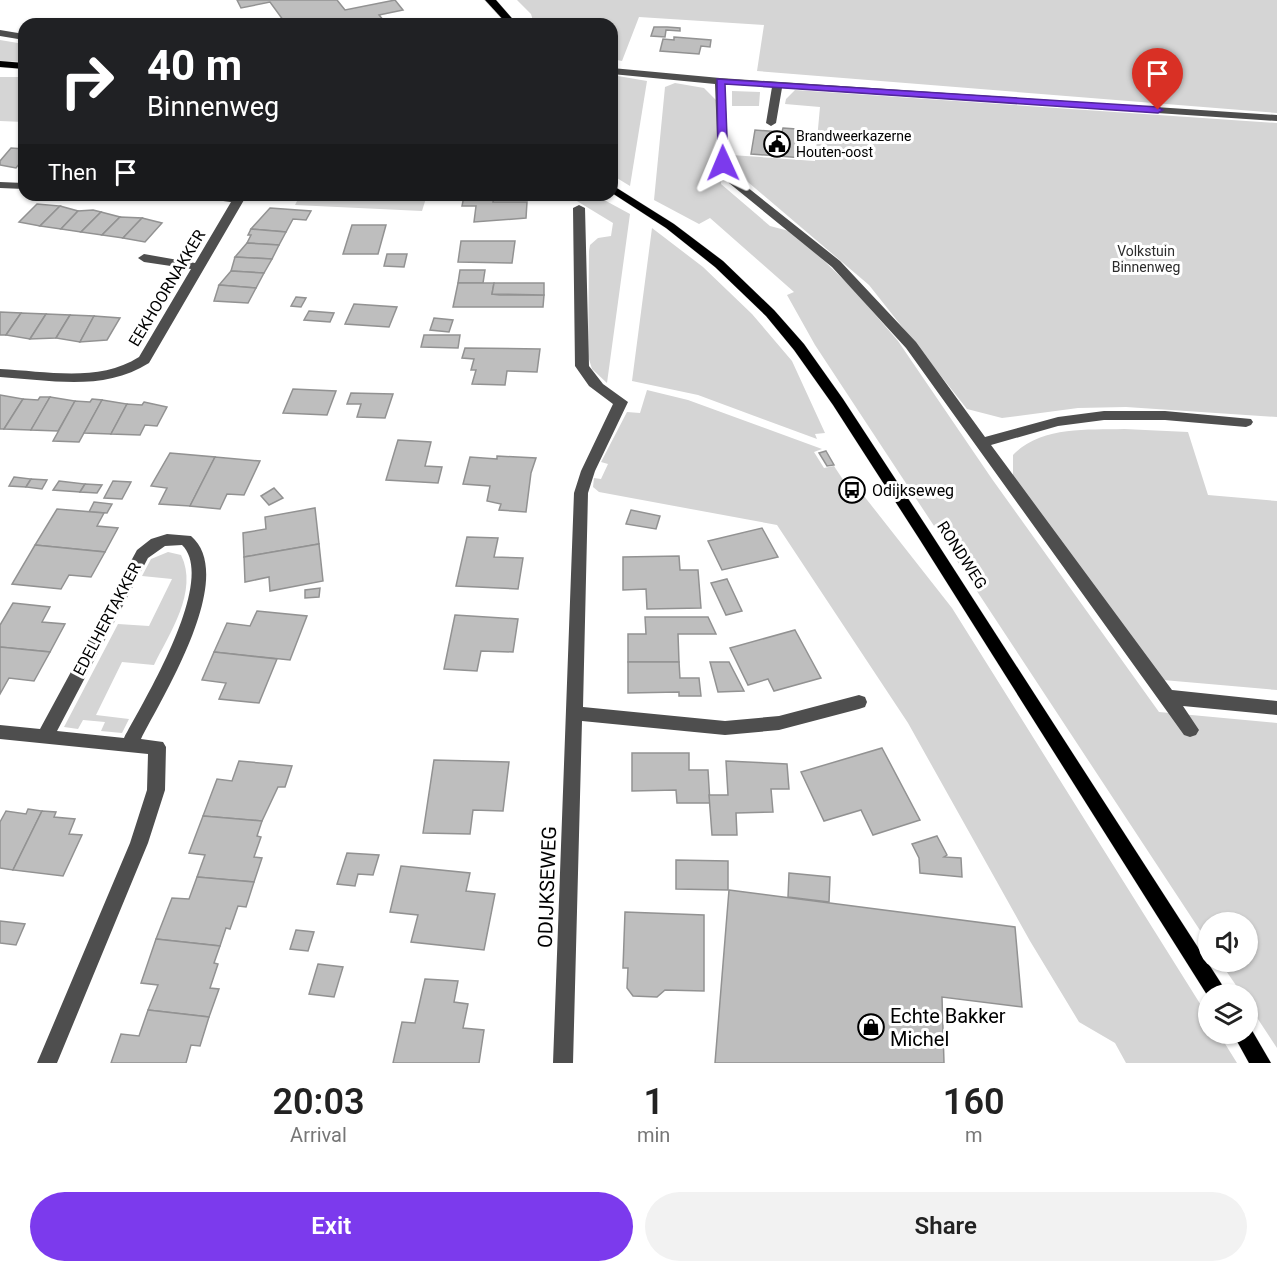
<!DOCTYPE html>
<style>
:root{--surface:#fff;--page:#f2f2f2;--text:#222;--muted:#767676;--accent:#7c3aed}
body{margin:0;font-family:Roboto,sans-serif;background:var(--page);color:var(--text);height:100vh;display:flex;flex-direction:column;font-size:22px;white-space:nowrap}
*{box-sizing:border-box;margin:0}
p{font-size:20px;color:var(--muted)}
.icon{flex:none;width:33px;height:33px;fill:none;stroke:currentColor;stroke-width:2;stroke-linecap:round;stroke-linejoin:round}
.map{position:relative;height:1063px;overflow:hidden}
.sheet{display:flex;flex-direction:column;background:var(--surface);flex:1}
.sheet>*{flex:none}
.top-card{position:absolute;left:18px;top:18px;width:600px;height:183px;border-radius:18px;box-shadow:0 2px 4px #0004;background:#202124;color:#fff;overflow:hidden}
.fabs{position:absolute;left:1198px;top:912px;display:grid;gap:12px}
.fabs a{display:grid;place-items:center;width:60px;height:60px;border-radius:50%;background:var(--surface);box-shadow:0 2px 4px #0004;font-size:30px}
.pin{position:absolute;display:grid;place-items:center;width:51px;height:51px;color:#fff;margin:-62px -26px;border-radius:50% 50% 50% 0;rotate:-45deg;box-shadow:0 0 6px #0007}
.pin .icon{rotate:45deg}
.me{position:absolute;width:66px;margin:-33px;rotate:359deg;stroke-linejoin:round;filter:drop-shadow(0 0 4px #0008)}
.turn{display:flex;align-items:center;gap:21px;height:126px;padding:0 30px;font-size:27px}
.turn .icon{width:78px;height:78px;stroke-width:2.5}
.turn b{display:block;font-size:42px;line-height:51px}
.then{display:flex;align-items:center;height:57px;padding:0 30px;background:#0003;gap:12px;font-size:22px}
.eta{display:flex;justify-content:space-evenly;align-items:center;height:102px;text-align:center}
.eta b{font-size:36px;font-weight:600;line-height:42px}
.cta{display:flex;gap:12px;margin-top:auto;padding:12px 30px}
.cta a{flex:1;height:69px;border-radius:36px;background:var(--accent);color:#fff;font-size:24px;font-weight:600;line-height:69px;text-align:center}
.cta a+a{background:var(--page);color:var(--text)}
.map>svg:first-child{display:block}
.green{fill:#d5d5d5}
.building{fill:#bebebe;stroke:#929292;stroke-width:1.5}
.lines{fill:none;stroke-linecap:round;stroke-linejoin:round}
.major-casing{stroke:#dbdbdb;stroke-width:1}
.minor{fill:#4e4e4e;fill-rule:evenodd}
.major{fill:#000;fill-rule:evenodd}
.route{fill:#7c3aed;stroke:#51269a;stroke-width:1.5}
.labels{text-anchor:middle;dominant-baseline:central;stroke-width:6;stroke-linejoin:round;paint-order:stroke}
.far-poi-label{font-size:14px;fill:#000;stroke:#fff;text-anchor:start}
.far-park-label{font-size:14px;fill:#2c2c2c;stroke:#fff}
.street-label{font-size:16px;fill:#000;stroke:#fff}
.poi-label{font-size:16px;fill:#000;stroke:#fff;text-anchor:start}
.near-street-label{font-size:20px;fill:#000;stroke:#fff}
.near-poi-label{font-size:20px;fill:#000;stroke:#fff;text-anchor:start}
</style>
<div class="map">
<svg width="1277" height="1063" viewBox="0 0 1277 1063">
<rect width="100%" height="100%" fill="#fff"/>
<!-- green -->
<g class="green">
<path d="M517 0H1277V113L757 71 764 25 639 17 622 61 612 59V24H534L531 14Z"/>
<path d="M0 40 24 44V62L0 61Z"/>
<path d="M612 75 647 81 630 186 612 175Z"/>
<path d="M0 77H24V122L0 121Z"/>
<path d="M675 83 704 88 717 101 718 158 722 171 721 184 770 226 789 231 810 247 854 290 898 341 992 479 1159 712 1277 723V1048L1248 1004V994H1242L1220 962H1248V922H1209V944L815 345 787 295 794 292 710 218 699 224 654 200 665 87Z"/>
<path d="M795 90 1277 123V417L1126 407 1078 408 1002 418 967 409 869 285 735 171 731 155 815 161 820 107 785 104 786 99Z"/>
<path d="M732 91 760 92 759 106H732Z"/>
<path d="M300 195H427L422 211 295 205Z"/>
<path d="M557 195H595L630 214 607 383 592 369 588 356 589 251 590 245 598 238 611 236 613 223 567 195Z"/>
<path d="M652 228 703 267 752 314 792 361 825 433 815 434 817 439 698 395 632 381Z"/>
<path d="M647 390 688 400 822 449 814 452 824 468 834 466 855 498 864 496 952 608 1209 1018V1034H1219L1237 1063H1126L1115 1043 1079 1022 1030 941 908 723 777 525 599 492 593 487 594 478 601 479 608 464 601 462 627 412 640 413Z"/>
<path d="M1124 429 1188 432 1208 495 1277 501V690L1163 680 1013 480V455C1041 426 1086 430 1124 429Z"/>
<path d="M168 552 181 555C199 591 169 634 154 665L122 662 96 715 129 719 122 733 101 731 105 722 83 720 78 729 64 727 118 624 149 626 172 579 142 576 151 559Z"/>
</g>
<!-- building -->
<g class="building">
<path d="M237 0H337L345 10 395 0 403 10 379 15 385 22 376 24H286L270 2 241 8Z"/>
<path d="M654 27H667L680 28V31L666 30 665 37 651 36Z"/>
<path d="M674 37 711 40 710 47 701 46 699 54 660 51 663 39 674 40Z"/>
<path d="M783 128 796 129V133L805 134 803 158 751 154 755 130 782 132Z"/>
<path d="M11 148 24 149V158L16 168 0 165V161Z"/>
<path d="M464 196H494L493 202H527L526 218 474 222 476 206H462Z"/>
<path d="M37 204 60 206 40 226 19 222Z"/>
<path d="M60 206 78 211 61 229 40 226Z"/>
<path d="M270 208 311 211 306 220 293 219 286 232 251 229Z"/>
<path d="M93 210 101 212 81 232 61 229 78 211Z"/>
<path d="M101 212 120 217 102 235 81 232Z"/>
<path d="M120 217 142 218 123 238 102 235Z"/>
<path d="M142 218 162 223 145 242 123 238Z"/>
<path d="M352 225H386L378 254H343Z"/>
<path d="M251 229 286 232 279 245 247 243 251 235H248Z"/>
<path d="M461 241H515L512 263 458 262Z"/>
<path d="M247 243 279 245 272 259 235 257Z"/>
<path d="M387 254H407L404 267 384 266Z"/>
<path d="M235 257 272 259 264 273 231 271Z"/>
<path d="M460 270H485L483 283H458Z"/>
<path d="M231 271 264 273 256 288 219 285Z"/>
<path d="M458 283H494L492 294 500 295H544L543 307H453Z"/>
<path d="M494 283H544V295L492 294Z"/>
<path d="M219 285 256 288 248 303 214 301Z"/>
<path d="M296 297 306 298 301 307 291 306Z"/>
<path d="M354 304 397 307 389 327 345 324Z"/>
<path d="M309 311 334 313 330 322 304 320Z"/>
<path d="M0 312 21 313 6 335H0Z"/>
<path d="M21 313 46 314 30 339 6 335Z"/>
<path d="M46 314 70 315 56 338 30 339Z"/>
<path d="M70 315 94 316 80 342 56 338Z"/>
<path d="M94 316 120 318 107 340 80 342Z"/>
<path d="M434 318 453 320 449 332 430 330Z"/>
<path d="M424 335H460L458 348 421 347Z"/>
<path d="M465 348 540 349 537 372 507 371 505 385 472 384 476 370H471L474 359 462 358Z"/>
<path d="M293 389 336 391 327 415 283 413Z"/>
<path d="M351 393 393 394 385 418 357 417 361 404H347Z"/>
<path d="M0 395 23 399 4 429H0Z"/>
<path d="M40 397H50L31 430 4 429 23 399 38 400Z"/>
<path d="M50 397 75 401 58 431 31 430Z"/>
<path d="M92 399 102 400 79 442 53 441 75 401 90 402Z"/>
<path d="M102 400 127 404 111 434 84 433Z"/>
<path d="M144 402 167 407 157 426 145 425 140 435 111 434 127 404 142 405Z"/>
<path d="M398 440 431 442 425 466 442 467 438 483 386 480Z"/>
<path d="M826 451 834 465 827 466 819 453Z"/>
<path d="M170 453 215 457 190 506 159 504 167 488 151 486Z"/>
<path d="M497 456 536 458 531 473 526 512 499 510 501 504 487 501 490 486 463 484 470 457 497 459Z"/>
<path d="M215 457 260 461 244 495 227 494 220 509 190 506Z"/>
<path d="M14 477 31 479 26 487 9 486Z"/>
<path d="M31 479 47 480 42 489 26 487Z"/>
<path d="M59 481 85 484 80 492 53 490Z"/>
<path d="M113 481 131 482 122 499 104 498Z"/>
<path d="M85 484 102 485 97 493 80 492Z"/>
<path d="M274 488 283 498 269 505 261 496Z"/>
<path d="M94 502 112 504 107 513 89 512Z"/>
<path d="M315 508 319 544 244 557 243 533 266 529 265 517Z"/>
<path d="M57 509 104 513 97 526 118 528 105 552 35 545Z"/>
<path d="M631 510 660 516 656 529 626 524Z"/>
<path d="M762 528 778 557 722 570 708 541Z"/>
<path d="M467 537 498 538 494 557 523 558 518 589 456 586Z"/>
<path d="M319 544 323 581 270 591 269 577 245 582 244 557Z"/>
<path d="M35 545 105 552 91 577 69 575 61 589 12 584Z"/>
<path d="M679 556 680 570H698L701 608 647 609 646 589 623 590V557Z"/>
<path d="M727 579 742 611 726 615 711 583Z"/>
<path d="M320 588 319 597 305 598V590Z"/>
<path d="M13 603 50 607 42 622 65 624 50 652 0 647V625Z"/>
<path d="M257 611 307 616 290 660 214 652 227 623 250 626Z"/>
<path d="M455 615 518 619 513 652 481 651 477 671 444 669Z"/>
<path d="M645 617H708L716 634H678L679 662H628V634H646Z"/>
<path d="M795 630 821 678 774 691 768 679 748 685 730 648Z"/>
<path d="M0 647 50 652 34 681 9 678 0 694Z"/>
<path d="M214 652 277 659 259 703 219 699 226 683 202 680Z"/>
<path d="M628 662H679L680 678H699L701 696H679V692L628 693Z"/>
<path d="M710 662H729L744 691 718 692Z"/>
<path d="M882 748 920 820 873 835 861 810 824 821 801 772Z"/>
<path d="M632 753H689V770H708L710 803H677L676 790 632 791Z"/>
<path d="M434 760 509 762 503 811 473 810 470 834 423 833Z"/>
<path d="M239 761 292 766 285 787H278L262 821 203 816 217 779 232 781Z"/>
<path d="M726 761 787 764 789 789H771L773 812 736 813 737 835H712L709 795H728Z"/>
<path d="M28 809 42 811 13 870 0 868V822L6 811 26 814Z"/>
<path d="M42 811 56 812 54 817 75 819 69 834 82 835 63 876 13 870Z"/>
<path d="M203 816 262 821 257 836 261 837 254 857 262 858 254 882 197 877 205 855 189 853Z"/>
<path d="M937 836 947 855 944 857 961 858 962 877 920 873 919 858 912 844Z"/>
<path d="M347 853 379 855 373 875 358 874 355 886 337 884Z"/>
<path d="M676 860 728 861V890L676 889Z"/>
<path d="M401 866 470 873 466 891 495 894 484 950 411 942 418 915 390 912Z"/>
<path d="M789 873 830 877 829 902 788 897Z"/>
<path d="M197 877 254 882 246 907 238 906 230 929 226 928 220 946 156 939 172 898 189 899Z"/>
<path d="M729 890 1015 927 1022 1007 942 997 944 1063H715Z"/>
<path d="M625 912 704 915V991L665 990 657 997 633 996 627 988 628 968H623Z"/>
<path d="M0 921 25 924 16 945 0 943Z"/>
<path d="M296 930 314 932 308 951 290 949Z"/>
<path d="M156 939 220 946 214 963 218 964 210 988 219 989 209 1017 148 1010 158 985 141 983Z"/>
<path d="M318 964 343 967 334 997 309 994Z"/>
<path d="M425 979 458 981 454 1002 468 1004 463 1028 484 1030 479 1063H393L402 1022 415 1023Z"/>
<path d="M148 1010 209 1017 200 1046 191 1045 186 1063H111L121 1034 139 1036Z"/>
</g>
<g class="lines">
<!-- major casing -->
<g class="major-casing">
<g id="major">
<path d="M485 0H496L517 24H507Z"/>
<path d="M0 61 24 63V69L0 67Z"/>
<path d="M612 185 674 224 723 261 774 310 804 344 843 399 930 532 1228 994H1209V998L920 540 833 405 794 350 766 316 715 267 666 228 612 193Z"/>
<path d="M1248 1026 1250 1027 1271 1063H1249L1233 1034H1248Z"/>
</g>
</g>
<!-- minor -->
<g class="minor">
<path d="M0 30 24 34V40L0 36Z"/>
<path d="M612 68 720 78 1277 115V121L782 88 776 123 771 126 766 123 772 87 725 84 728 163 737 179 840 261 916 342 985 437 1058 417 1104 411H1165L1251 419 1253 422 1251 425 1246 427 1165 420H1104L1058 426 991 445 1172 690 1277 701V715L1183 706 1199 730 1196 735 1190 737 1184 735 906 348 832 267 729 183 718 163 715 84 612 74Z"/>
<path d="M0 182 24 183V189L0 188Z"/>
<path d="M194 195H226L244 200 149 363C104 392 50 380 0 377V369C46 371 98 383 139 357L191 269 144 262 138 258 144 254 195 263 231 202 200 198Z"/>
<path d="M579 205 585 208 589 366 603 384 628 402 595 471 588 493 583 707 725 721 779 716 859 695 865 697 867 702 865 707 859 709 779 730 725 735 582 721 573 1063H553L574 493 581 471 613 404 589 386 575 366 573 208Z"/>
<path d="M167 534 191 536C238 576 163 696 141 739L163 742 166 747 165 790 148 843 57 1063H37L130 843 147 790 148 754 0 739V725L40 729 137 550 151 539ZM182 545C218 580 143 702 124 738L57 731 148 558 165 546Z"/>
</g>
<!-- major -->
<use href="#major" class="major"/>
</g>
<!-- route -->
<path class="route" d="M717 79 1158 107 1163 110 1158 113 725 84 728 163 723 166 718 163Z"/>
<!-- icons -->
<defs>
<g id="civic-ring" transform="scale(1.35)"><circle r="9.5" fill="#fff" stroke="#000" stroke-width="1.5"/><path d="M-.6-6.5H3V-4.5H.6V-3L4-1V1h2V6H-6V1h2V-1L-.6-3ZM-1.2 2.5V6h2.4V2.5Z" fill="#000"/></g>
<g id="bus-ring" transform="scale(1.35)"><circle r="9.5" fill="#fff" stroke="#000" stroke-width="1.5"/><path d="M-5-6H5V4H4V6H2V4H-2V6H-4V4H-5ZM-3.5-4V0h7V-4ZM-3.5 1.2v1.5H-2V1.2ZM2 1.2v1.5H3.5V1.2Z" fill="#000"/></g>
<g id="shop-ring" transform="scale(1.35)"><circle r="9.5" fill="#fff" stroke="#000" stroke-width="1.5"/><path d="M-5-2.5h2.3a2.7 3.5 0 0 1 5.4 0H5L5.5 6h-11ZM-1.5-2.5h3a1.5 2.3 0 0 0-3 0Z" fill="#000"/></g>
</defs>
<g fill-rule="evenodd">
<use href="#civic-ring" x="777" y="144"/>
<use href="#bus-ring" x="852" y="490"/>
<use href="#shop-ring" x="871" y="1027"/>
</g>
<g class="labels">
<!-- far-poi labels -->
<g class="far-poi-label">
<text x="796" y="136">Brandweerkazerne<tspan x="796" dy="16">Houten-oost</tspan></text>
</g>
<!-- far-park labels -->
<g class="far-park-label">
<text x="1146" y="251">Volkstuin<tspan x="1146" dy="16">Binnenweg</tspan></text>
</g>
<!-- street labels -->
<g class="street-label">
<text transform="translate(167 288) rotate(-59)">EEKHOORNAKKER</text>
<text transform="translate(962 555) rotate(57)">RONDWEG</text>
<text transform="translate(107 619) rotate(-62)">EDELHERTAKKER</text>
</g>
<!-- poi labels -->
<g class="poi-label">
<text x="872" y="490">Odijkseweg</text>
</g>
<!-- near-street labels -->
<g class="near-street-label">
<text transform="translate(547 887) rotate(-88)">ODIJKSEWEG</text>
</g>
<!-- near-poi labels -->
<g class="near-poi-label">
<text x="890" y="1016">Echte Bakker<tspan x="890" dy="23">Michel</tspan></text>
</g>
</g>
</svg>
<div class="fabs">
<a><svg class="icon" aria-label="sound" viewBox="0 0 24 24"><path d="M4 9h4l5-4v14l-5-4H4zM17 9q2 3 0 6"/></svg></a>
<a><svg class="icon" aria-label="layers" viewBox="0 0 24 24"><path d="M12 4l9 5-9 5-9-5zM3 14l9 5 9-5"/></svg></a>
</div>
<div class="pin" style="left:1158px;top:110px;background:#d93025"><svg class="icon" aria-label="arrive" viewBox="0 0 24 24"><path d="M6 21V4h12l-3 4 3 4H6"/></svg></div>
<svg class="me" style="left:723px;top:163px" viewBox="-20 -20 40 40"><path d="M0-17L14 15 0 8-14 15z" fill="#7c3aed" stroke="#fff" stroke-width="4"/></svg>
<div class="top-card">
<div class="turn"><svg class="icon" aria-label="right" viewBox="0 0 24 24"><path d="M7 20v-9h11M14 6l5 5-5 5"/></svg><div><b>40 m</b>Binnenweg</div></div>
<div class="then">Then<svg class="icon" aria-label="arrive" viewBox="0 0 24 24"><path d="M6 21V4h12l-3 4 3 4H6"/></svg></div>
</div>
</div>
<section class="sheet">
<div class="eta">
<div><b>20:03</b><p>Arrival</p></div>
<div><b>1</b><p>min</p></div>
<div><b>160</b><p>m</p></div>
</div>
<div class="cta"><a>Exit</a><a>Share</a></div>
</section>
